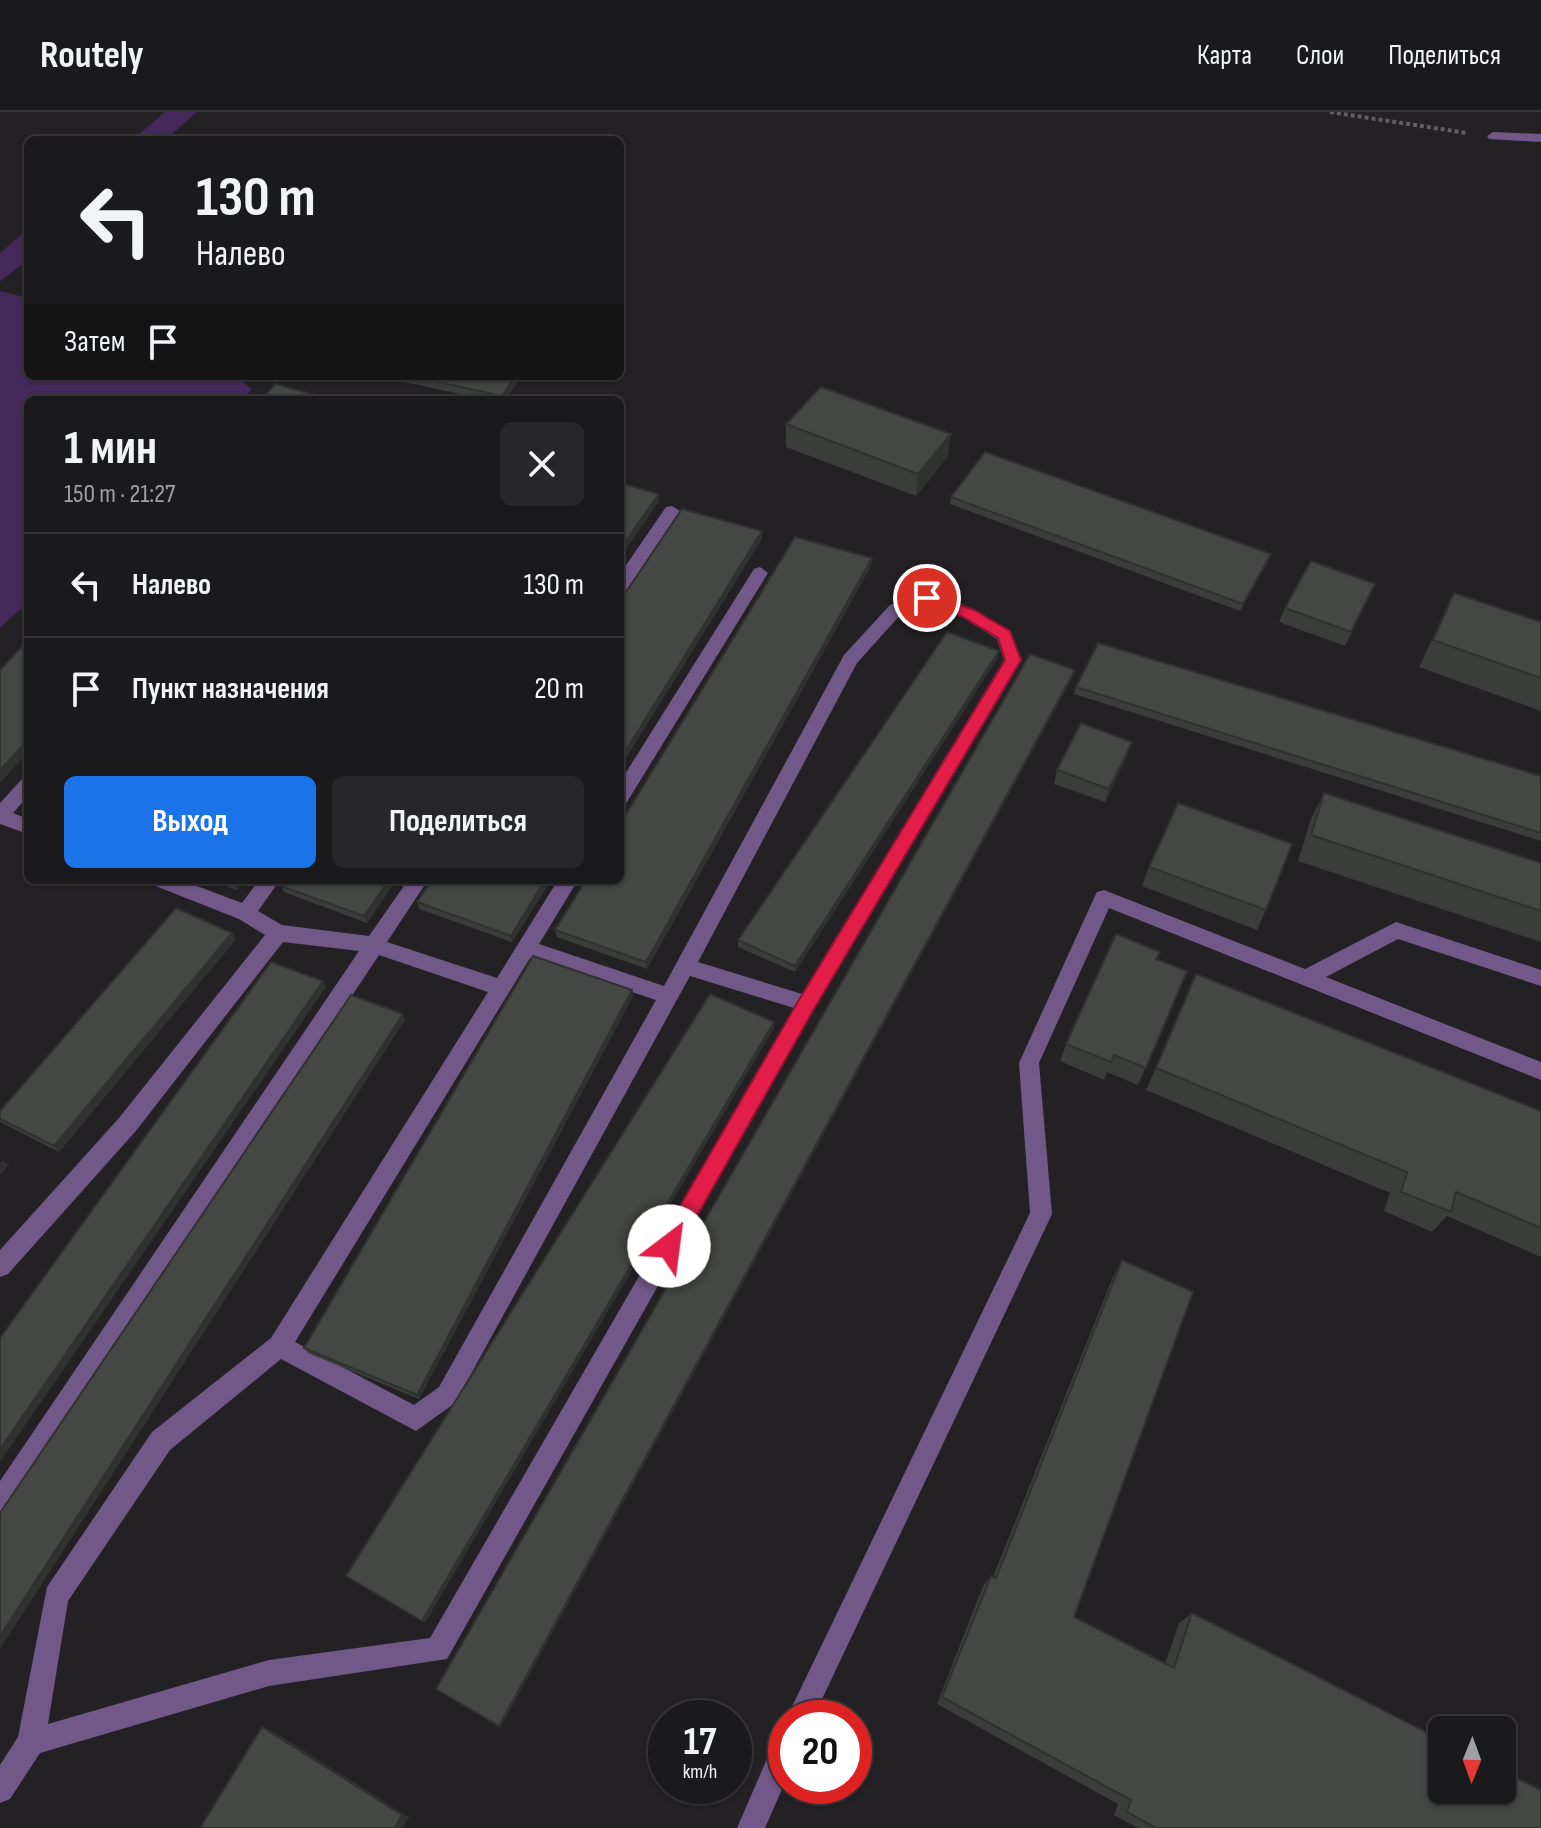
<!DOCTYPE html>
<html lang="ru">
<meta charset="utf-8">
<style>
:root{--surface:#1a191b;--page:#272628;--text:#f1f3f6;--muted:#9fa0a3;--line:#38383a;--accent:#1a73e8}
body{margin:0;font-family:"Sofia Sans Condensed",sans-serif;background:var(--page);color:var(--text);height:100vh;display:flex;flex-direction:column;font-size:30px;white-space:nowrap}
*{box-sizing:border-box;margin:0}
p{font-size:26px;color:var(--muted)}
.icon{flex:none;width:44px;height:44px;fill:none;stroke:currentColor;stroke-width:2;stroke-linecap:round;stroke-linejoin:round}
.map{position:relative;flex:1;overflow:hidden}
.panel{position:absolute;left:24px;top:284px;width:600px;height:488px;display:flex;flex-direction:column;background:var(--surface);border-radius:12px;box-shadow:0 2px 6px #0004,0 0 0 2px var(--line)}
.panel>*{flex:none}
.guide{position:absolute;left:24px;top:24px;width:600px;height:244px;border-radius:12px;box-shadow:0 2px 6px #0004,0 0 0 2px var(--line);background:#1a191b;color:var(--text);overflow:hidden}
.needle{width:52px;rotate:181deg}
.tools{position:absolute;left:1428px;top:1604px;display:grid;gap:16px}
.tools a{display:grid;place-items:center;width:88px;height:88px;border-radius:12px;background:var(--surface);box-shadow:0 2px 6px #0004,0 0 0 2px var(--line);font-size:40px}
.speed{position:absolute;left:648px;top:1588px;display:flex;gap:16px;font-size:40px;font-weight:700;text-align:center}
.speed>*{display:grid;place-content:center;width:104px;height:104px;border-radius:50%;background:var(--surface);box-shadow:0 2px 6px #0004,0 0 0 2px var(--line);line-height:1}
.speed small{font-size:20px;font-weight:400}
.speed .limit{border:12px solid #d22;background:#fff;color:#111}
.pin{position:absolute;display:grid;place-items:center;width:68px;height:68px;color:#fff;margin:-34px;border:4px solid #fff;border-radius:50%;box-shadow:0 2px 8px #0007}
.me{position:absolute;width:88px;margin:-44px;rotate:30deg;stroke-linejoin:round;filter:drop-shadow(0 0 6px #0008)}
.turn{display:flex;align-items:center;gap:28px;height:168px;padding:0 40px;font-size:36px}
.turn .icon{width:104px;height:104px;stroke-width:2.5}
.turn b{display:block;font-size:56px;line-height:68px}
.then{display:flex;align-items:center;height:76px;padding:0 40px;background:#0003;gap:16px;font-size:30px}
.round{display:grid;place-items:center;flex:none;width:84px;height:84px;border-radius:12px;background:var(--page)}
.headline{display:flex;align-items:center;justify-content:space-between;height:136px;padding:0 40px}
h1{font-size:48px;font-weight:700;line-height:60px}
.button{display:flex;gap:16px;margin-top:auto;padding:16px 40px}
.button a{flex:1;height:92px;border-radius:12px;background:var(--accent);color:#fff;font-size:32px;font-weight:700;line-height:92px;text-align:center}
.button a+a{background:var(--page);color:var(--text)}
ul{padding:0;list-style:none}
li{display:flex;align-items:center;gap:24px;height:104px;padding:0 40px;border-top:2px solid var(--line)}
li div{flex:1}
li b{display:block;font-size:30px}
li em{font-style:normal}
header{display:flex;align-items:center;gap:48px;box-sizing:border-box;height:112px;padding:0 40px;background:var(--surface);border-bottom:2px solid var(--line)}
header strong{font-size:38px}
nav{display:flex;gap:44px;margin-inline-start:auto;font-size:28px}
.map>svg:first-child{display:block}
.green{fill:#44285a}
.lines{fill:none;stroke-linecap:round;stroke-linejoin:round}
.path{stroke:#605e61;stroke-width:4;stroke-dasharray:4 3;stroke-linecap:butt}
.minor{fill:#725888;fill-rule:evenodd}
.wall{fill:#3a3d3a}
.shaded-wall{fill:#303230}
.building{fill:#444744;stroke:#303230;stroke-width:2}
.route{fill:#e11d48;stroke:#92132f;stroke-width:2}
</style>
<header>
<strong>Routely</strong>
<nav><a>Карта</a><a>Слои</a><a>Поделиться</a></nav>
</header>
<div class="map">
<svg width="1541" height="1716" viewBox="0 0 1541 1716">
<rect width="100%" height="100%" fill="#232124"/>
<!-- green -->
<g class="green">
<path d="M165 0H197L165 28H132Z"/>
<path d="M28 117V148L0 169V141Z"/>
<path d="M0 179 28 186V264H235L252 277 241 288H28V490L0 516Z"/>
</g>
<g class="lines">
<!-- path -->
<path class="path" d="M1330 0 1467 21"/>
<!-- minor -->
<g class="minor">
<path d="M1493 20 1541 22V30L1489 27 1487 24Z"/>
<path d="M672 394 680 399 626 479 620 481V462L666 395Z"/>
<path d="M760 455 768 461 627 690 620 692V670L754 457Z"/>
<path d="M927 480 974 497 1010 519 1022 548 814 898 447 1547 269 1574 40 1641 10 1687 0 1691V1653L18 1625 47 1475 152 1320 271 1226 488 880 379 843 9 1400 0 1403V1369L359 839 283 830 135 1020 8 1162 0 1165V1138L119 1006 265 823 239 807 153 773 150 768H181L242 791 259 768H280L258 799 282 813 369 824 408 768H428L387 830 497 866 558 768H578L539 832 664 874 844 543 890 493ZM927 492 962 505 997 527 1004 548 802 882 698 850 857 551 902 501ZM530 846 656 888 439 1275 414 1293 295 1230ZM690 864 794 896 430 1526 269 1548 48 1612 68 1489 170 1338 281 1247 416 1319 455 1291Z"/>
<path d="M28 665V684L13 701 28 707V722L0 712V691L22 667Z"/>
<path d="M1104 778 1305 857 1396 810 1541 858V874L1398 827 1326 865 1541 950V968L1109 796 1039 951 1052 1102 813 1606 786 1607 1030 1101 1019 951 1094 786 1097 780Z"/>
<path d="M786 1622V1668L765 1716H737L776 1626Z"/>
</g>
</g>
<!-- wall -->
<g class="wall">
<path d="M378 264H522L505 288H487Z"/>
<path d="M786 312 948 344 916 384 786 335Z"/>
<path d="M951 385 1271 442 1268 450 1240 499 950 392Z"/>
<path d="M872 446 871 454 647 857 557 825 555 818Z"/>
<path d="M1454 481 1541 510V599L1419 555Z"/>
<path d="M1368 487 1345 534 1279 510 1285 496Z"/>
<path d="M999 539 997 547 795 860 738 835V828Z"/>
<path d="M1076 575 1541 664V729L1074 582Z"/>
<path d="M1127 644 1105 690 1054 672 1057 658Z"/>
<path d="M1324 681 1541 751V830L1298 749 1311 707Z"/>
<path d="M1149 755 1266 798 1257 818 1142 774Z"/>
<path d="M210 768H245L237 778Z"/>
<path d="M396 768 367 811 284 780 281 774Z"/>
<path d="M551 768 512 830 419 797 417 790Z"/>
<path d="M232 821 236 827 59 1040 0 1010V999Z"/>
<path d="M1157 847 1187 859 1138 973 1107 960 1104 968 1060 949 1066 932Z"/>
<path d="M1196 862 1541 999V1145L1447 1104 1432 1120 1384 1099 1390 1081 1146 978Z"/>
<path d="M632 878 633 884 419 1287 308 1241 304 1236Z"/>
<path d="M1122 1148 1074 1505 1165 1552 1179 1511 1192 1501 1541 1716H1138L1114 1703 1118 1692 937 1592 983 1474 991 1464 993 1465 1112 1167Z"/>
</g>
<!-- shaded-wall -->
<g class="shaded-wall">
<path d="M515 264H522L505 288H502V284Z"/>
<path d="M951 322 948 344 916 384 918 362Z"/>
<path d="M659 382V389L620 446V437Z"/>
<path d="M762 419V427L620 656V648Z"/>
<path d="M1271 442 1268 450 1240 499 1243 492Z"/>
<path d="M872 446 871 454 647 857 646 850Z"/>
<path d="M999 539 997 547 795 860V854Z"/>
<path d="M1075 558 1073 565 501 1615 499 1614Z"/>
<path d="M28 628V640L0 671V658Z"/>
<path d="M1132 630 1127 644 1105 690 1109 677Z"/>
<path d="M236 768H245L237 778 234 771Z"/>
<path d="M389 768H396L367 811 364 804Z"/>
<path d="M545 768H551L512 830 511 824Z"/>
<path d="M232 821 236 827 59 1040 54 1034Z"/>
<path d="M323 869 326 875 0 1350V1337Z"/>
<path d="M632 878 633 884 419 1287 417 1283Z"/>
<path d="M403 902 405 908 0 1537V1524Z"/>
<path d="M774 910V916L425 1511 422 1509Z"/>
<path d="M3 1048 9 1053 0 1063V1051Z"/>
<path d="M262 1615 271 1618 409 1705 403 1716H395Z"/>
</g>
<!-- building -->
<g class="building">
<path d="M411 264H515L502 284Z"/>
<path d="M276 272 332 288H260Z"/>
<path d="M821 275 951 322 918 362 786 312Z"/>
<path d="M985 340 1271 442 1243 492 951 385Z"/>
<path d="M620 371 659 382 620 437Z"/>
<path d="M682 397 762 419 620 648V489Z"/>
<path d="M795 425 872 446 646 850 555 818 586 768H620V712Z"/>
<path d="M1311 449 1375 472 1351 520 1285 496Z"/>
<path d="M1454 481 1541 510V566L1433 528Z"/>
<path d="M947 520 999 539 795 854 738 828Z"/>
<path d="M28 528V628L0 658V558Z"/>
<path d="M1098 531 1541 664V721L1076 575Z"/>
<path d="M1030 542 1075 558 499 1614 436 1577Z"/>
<path d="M1081 611 1132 630 1109 677 1057 658Z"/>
<path d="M1324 681 1541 751V799L1311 723Z"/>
<path d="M1178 691 1292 732 1266 798 1149 755Z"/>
<path d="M285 768H389L364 804 281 774Z"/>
<path d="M432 768H545L511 824 417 790Z"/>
<path d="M176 796 232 821 54 1034 0 1007V999Z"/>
<path d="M1116 822 1160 840 1156 847 1187 859 1146 956 1114 943 1111 950 1066 932Z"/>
<path d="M533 844 632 878 417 1283 304 1236Z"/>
<path d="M271 850 323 869 0 1337V1226Z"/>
<path d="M1196 862 1541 999V1116L1456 1080 1451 1100 1401 1080 1407 1060 1156 956Z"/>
<path d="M710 882 774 910 422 1509 346 1464Z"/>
<path d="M351 883 403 902 0 1524V1401Z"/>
<path d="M1122 1148 1193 1180 1074 1505 1174 1556 1192 1501 1442 1628V1678H1502V1659L1541 1678V1716H1156L1127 1700 1131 1688 942 1585 991 1464 996 1466Z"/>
<path d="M262 1615 402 1703 395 1716H200Z"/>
</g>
<!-- route -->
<path class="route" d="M927 481 974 498 1010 519 1021 548 814 897 676 1141 669 1144 661 1141 658 1134 661 1127 800 886 1005 548 998 526 963 505 922 490V482Z"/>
</svg>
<div class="tools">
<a><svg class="needle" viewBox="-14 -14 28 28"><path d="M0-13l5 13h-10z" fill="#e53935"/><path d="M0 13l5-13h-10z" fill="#9fa0a3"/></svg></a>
</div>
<div class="speed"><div>17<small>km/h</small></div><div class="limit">20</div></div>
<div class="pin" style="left:927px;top:486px;background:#d93025"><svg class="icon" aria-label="arrive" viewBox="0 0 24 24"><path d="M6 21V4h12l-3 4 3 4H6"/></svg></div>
<svg class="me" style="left:669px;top:1134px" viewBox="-20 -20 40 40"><circle r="19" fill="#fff"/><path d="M0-13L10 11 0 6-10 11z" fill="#e11d48"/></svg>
<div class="guide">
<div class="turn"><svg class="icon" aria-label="left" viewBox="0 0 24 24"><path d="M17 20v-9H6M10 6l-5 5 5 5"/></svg><div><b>130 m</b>Налево</div></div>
<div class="then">Затем<svg class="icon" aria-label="arrive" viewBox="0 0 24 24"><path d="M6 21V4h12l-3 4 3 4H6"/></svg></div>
</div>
<section class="panel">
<div class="headline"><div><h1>1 мин</h1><p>150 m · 21:27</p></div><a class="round"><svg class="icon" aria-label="close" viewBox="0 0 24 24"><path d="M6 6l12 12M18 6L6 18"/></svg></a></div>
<ul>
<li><svg class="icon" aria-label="left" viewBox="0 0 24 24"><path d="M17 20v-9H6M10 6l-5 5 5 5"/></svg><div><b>Налево</b></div><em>130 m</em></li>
<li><svg class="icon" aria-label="arrive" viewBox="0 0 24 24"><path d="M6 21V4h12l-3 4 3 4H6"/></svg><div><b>Пункт назначения</b></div><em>20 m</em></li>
</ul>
<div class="button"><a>Выход</a><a>Поделиться</a></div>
</section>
</div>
